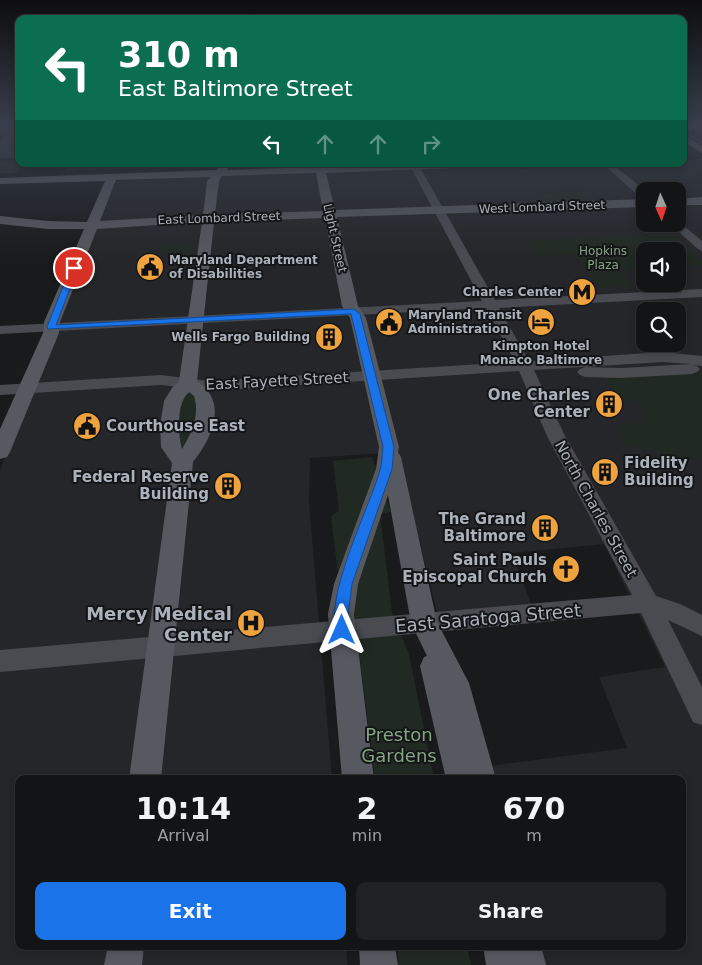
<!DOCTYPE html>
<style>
:root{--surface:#131415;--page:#202122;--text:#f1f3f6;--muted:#9d9ea0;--line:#323334;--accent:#1a73e8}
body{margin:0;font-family:"DejaVu Sans",sans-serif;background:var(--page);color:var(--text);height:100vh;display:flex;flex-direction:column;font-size:19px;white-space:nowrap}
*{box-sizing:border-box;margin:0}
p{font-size:16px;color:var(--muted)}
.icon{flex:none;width:28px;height:28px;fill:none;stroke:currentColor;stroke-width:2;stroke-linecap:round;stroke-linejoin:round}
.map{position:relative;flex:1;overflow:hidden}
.sheet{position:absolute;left:15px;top:775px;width:671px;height:175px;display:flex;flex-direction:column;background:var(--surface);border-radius:10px;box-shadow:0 2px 8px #0003,0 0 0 1px var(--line)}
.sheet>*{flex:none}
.banner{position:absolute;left:15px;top:15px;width:672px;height:152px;border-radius:10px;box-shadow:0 2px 8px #0003,0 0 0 1px var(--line);background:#0b6e4f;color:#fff;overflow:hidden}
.needle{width:32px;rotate:177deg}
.tools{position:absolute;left:636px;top:182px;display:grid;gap:10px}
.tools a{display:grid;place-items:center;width:50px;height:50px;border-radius:10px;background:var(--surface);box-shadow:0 2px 8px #0003,0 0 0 1px var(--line);font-size:25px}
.pin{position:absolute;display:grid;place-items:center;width:42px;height:42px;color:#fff;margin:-21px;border:2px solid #fff;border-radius:50%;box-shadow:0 1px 5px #0007}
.me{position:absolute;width:55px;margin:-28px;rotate:0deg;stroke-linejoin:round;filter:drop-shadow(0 0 4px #0008)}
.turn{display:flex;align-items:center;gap:18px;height:105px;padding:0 20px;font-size:22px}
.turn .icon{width:65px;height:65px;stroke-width:2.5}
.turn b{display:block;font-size:35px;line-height:42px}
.lanes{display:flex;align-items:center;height:48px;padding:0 20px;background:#0003;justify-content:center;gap:25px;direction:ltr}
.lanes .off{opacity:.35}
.eta{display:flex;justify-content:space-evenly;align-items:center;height:85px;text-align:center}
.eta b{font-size:30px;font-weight:700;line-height:35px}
.primary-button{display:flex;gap:10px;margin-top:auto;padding:10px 20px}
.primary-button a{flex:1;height:58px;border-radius:10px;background:var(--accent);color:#fff;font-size:20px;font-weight:700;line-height:58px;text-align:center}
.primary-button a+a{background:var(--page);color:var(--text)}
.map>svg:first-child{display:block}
.built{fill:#252629;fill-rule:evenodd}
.green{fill:#212a22}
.water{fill:#2f3a40}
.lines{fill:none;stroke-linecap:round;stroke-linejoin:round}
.secondary{fill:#494b51;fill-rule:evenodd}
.primary{fill:#575960;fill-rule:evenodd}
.tram{stroke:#4e5056;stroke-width:1}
.route{fill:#1a73e8;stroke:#114b97}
.labels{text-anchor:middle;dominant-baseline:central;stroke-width:4;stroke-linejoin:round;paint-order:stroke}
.far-street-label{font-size:12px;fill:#acb2bb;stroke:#141517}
.far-park-label{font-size:12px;fill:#85a584;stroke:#141517}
.far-poi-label{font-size:12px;font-weight:bold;fill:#acb2bb;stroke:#141517;text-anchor:start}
.street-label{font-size:15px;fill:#acb2bb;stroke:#141517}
.poi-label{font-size:15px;font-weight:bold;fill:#acb2bb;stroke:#141517;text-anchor:end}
.near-poi-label{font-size:18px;font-weight:bold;fill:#acb2bb;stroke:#141517;text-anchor:end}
.near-street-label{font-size:18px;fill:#acb2bb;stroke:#141517}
.near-park-label{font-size:18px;fill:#85a584;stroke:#141517}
</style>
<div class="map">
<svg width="702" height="965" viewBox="0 0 702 965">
<rect width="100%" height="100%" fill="#191a1c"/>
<!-- built -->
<g class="built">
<path d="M702 159V965H535L530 946H682V779H485L482 767 627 748 599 677 665 667 604 544 512 553 537 620 441 629 398 452 310 458 309 502 332 779H19V946H346L347 965H0V470L116 181 447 167 500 165 518 166 520 169 541 166 563 165 565 167H573L570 164H581L585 167 594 166 592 164H684V160ZM576 191 583 192 548 203 540 193ZM645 191H678V224H645ZM645 251H678V284H645ZM645 311H678V344H645Z"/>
<path d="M69 164H196L188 167 65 171Z"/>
</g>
<!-- green -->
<g class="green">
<path d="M19 160V164H23L17 173H0V161Z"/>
<path d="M235 164H310V166L228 169Z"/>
<path d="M576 191 583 192 590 199 589 201 548 203 539 193Z"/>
<path d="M672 234 702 261V265L678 266V251H645V268L619 269 634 286 601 288 574 254 537 256 527 241Z"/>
<path d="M195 244 193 251 158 252 160 245Z"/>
<path d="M702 372V460L623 445 621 424 648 422 636 402 620 403 604 376Z"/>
<path d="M188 391 200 395 195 437 184 454 177 438 181 396Z"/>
<path d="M372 457 391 512 380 514 392 613 409 654 434 779H375L354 612 338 575 331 516 339 511 333 461Z"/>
<path d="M397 946H467L471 965H399Z"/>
</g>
<!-- water -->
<path class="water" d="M15 124H19V158H0V141Z"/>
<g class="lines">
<!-- secondary -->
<g class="secondary">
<rect x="684" y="125" width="18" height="4"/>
<path d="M409 164H418L495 300 702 289V297L499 308 529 361 663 352 702 356V366L693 365 697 366 700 369 697 372 692 374 621 378 585 377 580 375 577 372 580 369 585 367 621 368 691 364 663 362 534 370 565 436 656 596 680 604 702 615V636L668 620 702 687V725L693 722 641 613 0 672V650L632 595 547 436 519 371 209 391 161 385 0 395V385L161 375 209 381 515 362 486 308 0 334V326L482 301Z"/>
<path d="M603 164H612L646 191 645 199 641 198Z"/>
<path d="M678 221 702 241V251L698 249 670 224H678Z"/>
</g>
<!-- primary -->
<g class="primary">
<path d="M684 135 702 146V153L684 142Z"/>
<path d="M221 164H231L227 170 314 167V164H324L325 166 483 164 478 167 326 173 335 210 645 199V207L337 217 358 306 366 318 399 447 398 452 401 457 437 622 469 683 496 779H446L420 666 424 657 427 656 411 623 388 495 358 584 354 614 374 779H342L328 614 334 584 376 469 379 447 350 318 342 306 325 218 214 222 197 381C229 402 212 438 193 462L161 779H129L172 463 161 447 160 425 164 401 172 388 179 381 202 222 97 229 60 322 59 333 10 452 7 457 0 459V429L43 333 44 322 84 229H48L0 224V216L48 221 87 222 105 181 0 184V178L216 170ZM316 173 323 211 215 214 219 181 222 176ZM211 177 207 181 203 215 100 221 116 180ZM189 392 194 396C200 414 192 433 182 449 178 434 176 403 189 392Z"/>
<path d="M702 197V205H678V199Z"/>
<path d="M108 946H144L142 965H104Z"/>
<path d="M359 946H395L398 965H360Z"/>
<path d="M483 946H541L546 965H486Z"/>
</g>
<!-- tram -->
<path class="tram" d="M684 131 702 143"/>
</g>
<!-- sky -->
<linearGradient id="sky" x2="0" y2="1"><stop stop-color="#0e0e0f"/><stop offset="0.48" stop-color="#383e4b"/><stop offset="1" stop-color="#383e4b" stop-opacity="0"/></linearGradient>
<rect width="702" height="259" fill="url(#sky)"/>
<!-- route -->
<path class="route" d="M71 266 78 268 56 325 354 309 360 314 394 447 392 469 352 584 348 614 350 630 347 635 342 637 338 635C321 601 370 507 380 470 382 463 382 455 383 447L351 314 48 329 47 327Z"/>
<!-- icons -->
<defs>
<g id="civic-disc" transform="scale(1.4375)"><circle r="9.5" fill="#eea33f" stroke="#141517"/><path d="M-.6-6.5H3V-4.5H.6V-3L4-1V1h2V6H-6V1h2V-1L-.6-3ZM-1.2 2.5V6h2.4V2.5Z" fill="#111"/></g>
<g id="metro-disc" transform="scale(1.4375)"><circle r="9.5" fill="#eea33f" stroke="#141517"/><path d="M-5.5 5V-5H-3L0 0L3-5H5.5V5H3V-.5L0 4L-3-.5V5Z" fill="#111"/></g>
<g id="hotel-disc" transform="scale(1.4375)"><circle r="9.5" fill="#eea33f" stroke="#141517"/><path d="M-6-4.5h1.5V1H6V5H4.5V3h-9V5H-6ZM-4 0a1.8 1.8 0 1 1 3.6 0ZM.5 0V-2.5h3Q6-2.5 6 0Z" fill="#111"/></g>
<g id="building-disc" transform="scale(1.4375)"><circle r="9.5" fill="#eea33f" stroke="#141517"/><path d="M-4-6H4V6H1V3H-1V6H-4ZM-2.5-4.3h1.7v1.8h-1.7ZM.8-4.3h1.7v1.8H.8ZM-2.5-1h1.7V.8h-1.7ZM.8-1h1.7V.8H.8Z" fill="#111"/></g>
<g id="church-disc" transform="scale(1.4375)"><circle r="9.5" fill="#eea33f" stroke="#141517"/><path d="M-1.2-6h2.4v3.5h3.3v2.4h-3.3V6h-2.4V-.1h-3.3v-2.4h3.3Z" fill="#111"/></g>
<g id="hospital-disc" transform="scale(1.4375)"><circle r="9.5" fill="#eea33f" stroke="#141517"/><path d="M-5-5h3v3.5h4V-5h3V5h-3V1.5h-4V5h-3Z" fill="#111"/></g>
</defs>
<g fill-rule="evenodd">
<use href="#civic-disc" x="150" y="267"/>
<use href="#metro-disc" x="582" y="292"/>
<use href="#civic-disc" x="389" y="322"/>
<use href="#hotel-disc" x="541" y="322"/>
<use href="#building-disc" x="329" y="337"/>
<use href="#building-disc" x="609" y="404"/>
<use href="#civic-disc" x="87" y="426"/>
<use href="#building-disc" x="605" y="472"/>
<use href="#building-disc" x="228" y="486"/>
<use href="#building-disc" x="545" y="528"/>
<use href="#church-disc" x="566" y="569"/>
<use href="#hospital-disc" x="251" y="623"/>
</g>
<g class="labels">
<!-- far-street labels -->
<g class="far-street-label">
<text transform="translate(542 207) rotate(-2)">West Lombard Street</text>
<text transform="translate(219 218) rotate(-2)">East Lombard Street</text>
<text transform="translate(335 238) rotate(77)">Light Street</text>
</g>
<!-- far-park labels -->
<g class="far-park-label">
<text x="603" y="251">Hopkins<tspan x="603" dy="14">Plaza</tspan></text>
</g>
<!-- far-poi labels -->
<g class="far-poi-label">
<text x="169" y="260">Maryland Department<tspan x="169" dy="14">of Disabilities</tspan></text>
<text x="563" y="292" text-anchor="end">Charles Center</text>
<text x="408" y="315">Maryland Transit<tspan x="408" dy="14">Administration</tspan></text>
<text x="310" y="337" text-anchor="end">Wells Fargo Building</text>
<text x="541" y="346" text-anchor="middle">Kimpton Hotel<tspan x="541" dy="14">Monaco Baltimore</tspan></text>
</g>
<!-- street labels -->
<g class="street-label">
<text transform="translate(277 381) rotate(-3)">East Fayette Street</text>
<text transform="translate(596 509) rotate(61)">North Charles Street</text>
</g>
<!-- poi labels -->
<g class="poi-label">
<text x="590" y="395">One Charles<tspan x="590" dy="17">Center</tspan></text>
<text x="106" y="426" text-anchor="start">Courthouse East</text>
<text x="624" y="463" text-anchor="start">Fidelity<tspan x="624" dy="17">Building</tspan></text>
<text x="209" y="477">Federal Reserve<tspan x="209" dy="17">Building</tspan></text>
<text x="526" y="519">The Grand<tspan x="526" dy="17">Baltimore</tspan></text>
<text x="547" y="560">Saint Pauls<tspan x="547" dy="17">Episcopal Church</tspan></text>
</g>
<!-- near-poi labels -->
<g class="near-poi-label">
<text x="232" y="613">Mercy Medical<tspan x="232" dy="21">Center</tspan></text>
</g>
<!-- near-street labels -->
<g class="near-street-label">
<text transform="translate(488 618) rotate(-5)">East Saratoga Street</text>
</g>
<!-- near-park labels -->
<g class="near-park-label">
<text x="399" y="734">Preston<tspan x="399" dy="21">Gardens</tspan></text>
</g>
</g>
</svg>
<div class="tools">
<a><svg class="needle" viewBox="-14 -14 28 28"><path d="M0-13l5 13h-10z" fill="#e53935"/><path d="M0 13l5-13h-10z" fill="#9d9ea0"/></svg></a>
<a><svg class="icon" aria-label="sound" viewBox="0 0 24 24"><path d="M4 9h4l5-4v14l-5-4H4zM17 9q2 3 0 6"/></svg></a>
<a><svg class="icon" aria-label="search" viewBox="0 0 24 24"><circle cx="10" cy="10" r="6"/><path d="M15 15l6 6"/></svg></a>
</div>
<div class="pin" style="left:74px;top:268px;background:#d93025"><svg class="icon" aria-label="arrive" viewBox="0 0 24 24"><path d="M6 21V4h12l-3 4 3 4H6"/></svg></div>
<svg class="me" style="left:342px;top:630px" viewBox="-20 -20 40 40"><path d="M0-17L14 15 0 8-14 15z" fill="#1a73e8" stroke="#fff" stroke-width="4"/></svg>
<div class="banner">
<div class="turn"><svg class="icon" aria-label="left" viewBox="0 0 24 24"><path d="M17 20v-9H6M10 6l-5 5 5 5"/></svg><div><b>310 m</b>East Baltimore Street</div></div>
<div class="lanes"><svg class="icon" aria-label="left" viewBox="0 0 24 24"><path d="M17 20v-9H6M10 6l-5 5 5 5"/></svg><svg class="icon off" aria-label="ahead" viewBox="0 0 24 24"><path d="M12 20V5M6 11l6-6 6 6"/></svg><svg class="icon off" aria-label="ahead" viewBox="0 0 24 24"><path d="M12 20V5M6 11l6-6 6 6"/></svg><svg class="icon off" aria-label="right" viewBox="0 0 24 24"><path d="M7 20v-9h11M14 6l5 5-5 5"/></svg></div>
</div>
<section class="sheet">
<div class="eta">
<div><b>10:14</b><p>Arrival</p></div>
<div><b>2</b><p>min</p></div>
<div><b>670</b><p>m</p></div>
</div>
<div class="primary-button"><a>Exit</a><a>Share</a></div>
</section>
</div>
